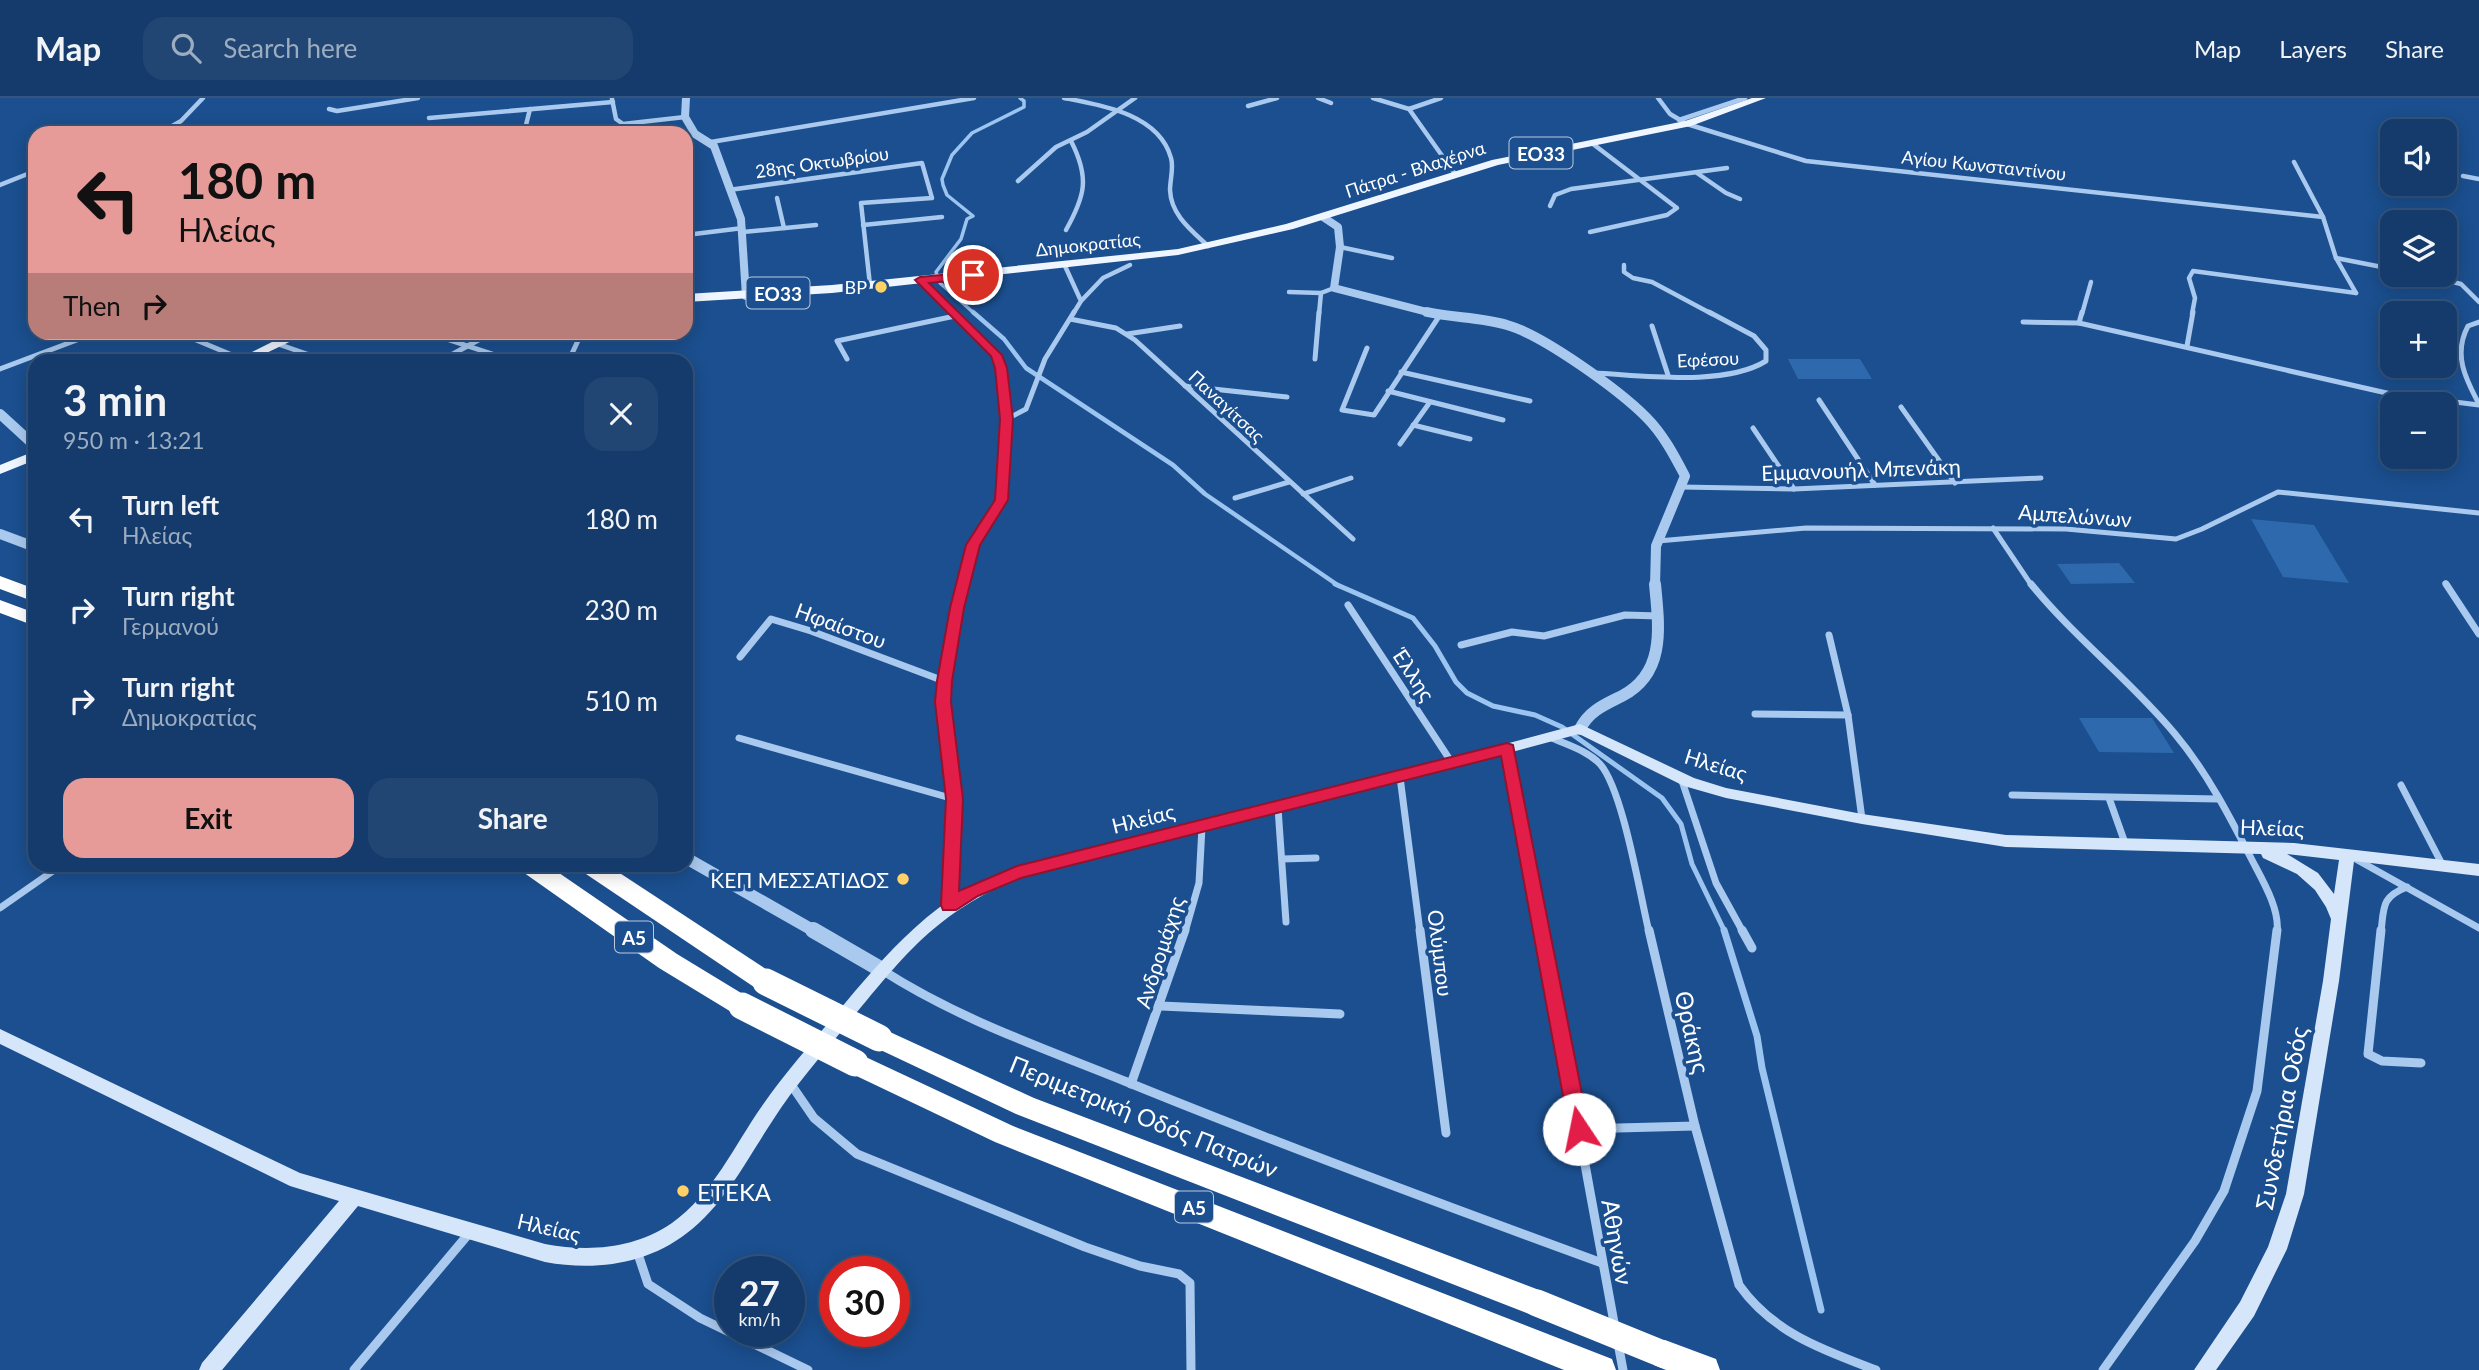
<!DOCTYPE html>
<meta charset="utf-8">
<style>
:root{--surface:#143b6b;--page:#214673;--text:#f1f3f6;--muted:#9dadc1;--line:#33557e;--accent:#e69b98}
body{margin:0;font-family:Lato,sans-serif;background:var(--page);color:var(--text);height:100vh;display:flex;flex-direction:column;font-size:26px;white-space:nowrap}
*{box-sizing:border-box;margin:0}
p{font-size:23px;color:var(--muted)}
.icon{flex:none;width:38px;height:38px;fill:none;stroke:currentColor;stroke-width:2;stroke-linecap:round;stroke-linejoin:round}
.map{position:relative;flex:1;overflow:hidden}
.details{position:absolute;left:28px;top:256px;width:665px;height:518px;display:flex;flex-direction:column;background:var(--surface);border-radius:21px;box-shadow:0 4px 18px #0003,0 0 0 2px var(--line)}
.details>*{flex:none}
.hud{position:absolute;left:28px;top:28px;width:665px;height:214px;border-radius:21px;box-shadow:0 4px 18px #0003,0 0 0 2px var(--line);background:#e69b98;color:#111;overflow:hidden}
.controls{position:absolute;left:2380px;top:21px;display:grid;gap:14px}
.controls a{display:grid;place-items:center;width:77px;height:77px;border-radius:14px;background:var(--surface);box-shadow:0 4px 18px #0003,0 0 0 2px var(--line);font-size:35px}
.speed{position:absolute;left:714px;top:1158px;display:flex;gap:14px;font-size:35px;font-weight:700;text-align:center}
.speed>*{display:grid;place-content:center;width:91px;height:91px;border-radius:50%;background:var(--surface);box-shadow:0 4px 18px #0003,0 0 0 2px var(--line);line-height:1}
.speed small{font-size:18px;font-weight:400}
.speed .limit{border:10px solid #d22;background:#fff;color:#111}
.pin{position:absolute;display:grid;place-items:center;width:60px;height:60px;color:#fff;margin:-30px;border:4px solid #fff;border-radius:50%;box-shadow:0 2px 7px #0007}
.me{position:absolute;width:77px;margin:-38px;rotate:349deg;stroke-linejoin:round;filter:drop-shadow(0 0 5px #0008)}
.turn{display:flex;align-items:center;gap:24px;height:147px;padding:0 35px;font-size:32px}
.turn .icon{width:91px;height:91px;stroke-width:2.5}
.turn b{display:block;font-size:49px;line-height:60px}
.then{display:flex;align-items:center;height:66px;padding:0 35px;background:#0003;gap:14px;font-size:26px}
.round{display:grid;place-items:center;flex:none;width:74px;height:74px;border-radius:21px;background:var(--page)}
.headline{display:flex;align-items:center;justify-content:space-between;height:119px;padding:0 35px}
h1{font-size:42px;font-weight:700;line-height:52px}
.cta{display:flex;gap:14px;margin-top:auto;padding:14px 35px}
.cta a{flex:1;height:80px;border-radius:21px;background:var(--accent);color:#111;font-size:28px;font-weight:700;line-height:80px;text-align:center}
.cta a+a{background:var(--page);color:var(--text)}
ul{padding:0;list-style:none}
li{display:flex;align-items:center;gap:21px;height:91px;padding:0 35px}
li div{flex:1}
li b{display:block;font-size:26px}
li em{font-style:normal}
header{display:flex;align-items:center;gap:42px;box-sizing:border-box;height:98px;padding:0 35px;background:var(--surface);border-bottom:2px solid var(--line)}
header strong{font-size:33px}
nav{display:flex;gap:38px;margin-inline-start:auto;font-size:24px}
.search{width:490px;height:63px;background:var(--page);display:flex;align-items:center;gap:18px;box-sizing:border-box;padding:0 24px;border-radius:21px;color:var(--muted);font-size:26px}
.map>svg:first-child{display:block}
.green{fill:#2e69ad}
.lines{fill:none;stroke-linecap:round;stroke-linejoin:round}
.stream-far3{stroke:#9cc4f0;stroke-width:3.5}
.stream-far2{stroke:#9cc4f0;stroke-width:4.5}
.stream-far1{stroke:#9cc4f0;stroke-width:5}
.stream{stroke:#9cc4f0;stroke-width:7}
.minor-far3{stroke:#a9c9ee;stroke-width:4.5}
.minor-far2{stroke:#a9c9ee;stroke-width:5}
.minor-far1{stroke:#a9c9ee;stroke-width:7}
.minor{stroke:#a9c9ee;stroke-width:9}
.tertiary-far3{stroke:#a9c9ee;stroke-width:8}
.tertiary-far2{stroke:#a9c9ee;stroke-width:10}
.tertiary-far1{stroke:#a9c9ee;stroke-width:12}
.tertiary{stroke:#a9c9ee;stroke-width:16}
.secondary{fill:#d6e6fa;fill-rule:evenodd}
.primary{fill:#f0f6ff;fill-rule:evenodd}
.motorway{fill:#fff;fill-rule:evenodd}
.motorway-bridge{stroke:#fff;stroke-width:27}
.route{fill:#e11d48;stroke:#92132f;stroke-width:2}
.poi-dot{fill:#ffd166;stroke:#1b4f8f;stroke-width:2.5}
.labels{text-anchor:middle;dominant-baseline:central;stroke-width:7;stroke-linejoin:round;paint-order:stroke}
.far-street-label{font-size:18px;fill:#fff;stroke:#1b4f8f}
.far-poi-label{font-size:18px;fill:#fff;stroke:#1b4f8f;text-anchor:end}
.shield{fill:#1b4f8f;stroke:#bbcadd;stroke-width:2}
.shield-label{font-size:19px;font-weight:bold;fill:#fff}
.street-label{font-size:21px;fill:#fff;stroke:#1b4f8f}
.poi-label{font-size:21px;fill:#fff;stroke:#1b4f8f;text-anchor:end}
.near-street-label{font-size:24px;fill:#fff;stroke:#1b4f8f}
.near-poi-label{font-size:24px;fill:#fff;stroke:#1b4f8f;text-anchor:start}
</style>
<header>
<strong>Map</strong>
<div class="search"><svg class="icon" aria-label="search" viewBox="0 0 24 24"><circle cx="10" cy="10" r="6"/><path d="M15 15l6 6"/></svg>Search here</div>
<nav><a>Map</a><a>Layers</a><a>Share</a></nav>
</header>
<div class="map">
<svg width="2479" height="1272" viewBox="0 0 2479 1272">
<rect width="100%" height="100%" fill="#1b4f8f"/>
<!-- green -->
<g class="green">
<path d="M1788 261H1860L1872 281H1798Z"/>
<path d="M2251 421 2314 427 2349 485 2283 479Z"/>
<path d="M2119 465 2135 485 2071 486 2057 466Z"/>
<path d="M2079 620H2152L2174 655 2099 654Z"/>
</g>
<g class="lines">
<!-- stream-far3 -->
<path class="stream-far3" d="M975 216 940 185 936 174 961 141 967 121 973 118 947 97 943 87 942 81 952 57 972 35 1024 9V3L1020 0"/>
<!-- stream-far2 -->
<path class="stream-far2" d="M973 214 1004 241 1026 270 1173 367 1205 396 1339 488"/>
<!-- stream-far1 -->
<path class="stream-far1" d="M1335 486 1413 520 1435 548 1456 584 1467 595 1493 608 1535 617 1562 629 1662 700 1681 726 1692 766 1725 834"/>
<!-- stream -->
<path class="stream" d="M1724 832 1757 938 1762 970 1821 1212"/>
<!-- minor-far3 -->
<g class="minor-far3">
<path d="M1064 0C1101 7 1159 16 1171 60 1174 69 1170 82 1170 92 1171 117 1191 132 1208 148"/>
<path d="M1318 0 1331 5"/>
<path d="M1373 0 1409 11 1455 76"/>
<path d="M1658 0 1670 16 1687 26 1806 63 2323 119"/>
<path d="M612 1 616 21 623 26 685 19"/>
<path d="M1248 8 1277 0"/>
<path d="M329 11 337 13 418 0"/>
<path d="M1409 11 1441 0"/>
<path d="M429 20 613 4"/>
<path d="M1679 22 1745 0"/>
<path d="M64 31 173 29"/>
<path d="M160 35 181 23 203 0"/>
<path d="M524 35 530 11"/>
<path d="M711 44 974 0"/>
<path d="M2294 64 2323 119 2336 160 2356 195"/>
<path d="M1697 75 1726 95 1740 101"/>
<path d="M2463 78 2479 81"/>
<path d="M1018 83 1056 49 1087 34 1135 0"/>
<path d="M0 87 35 73"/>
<path d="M729 92 922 65 932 100 861 105 870 187"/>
<path d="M777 100 784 130"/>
<path d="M1550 108 1555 97 1571 91 1727 70"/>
<path d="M863 127 942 119"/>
<path d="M1066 132C1085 98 1090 80 1071 43"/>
<path d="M743 134 816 127"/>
<path d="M1590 134 1667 117 1677 110 1593 46"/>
<path d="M686 137 743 130"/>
<path d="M1340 149 1392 160"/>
<path d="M2336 160 2392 171"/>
<path d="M1624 167V174L1633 180 1652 184 1712 216"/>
<path d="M1065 168 1081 203 1073 216"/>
<path d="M2424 177 2461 186 2479 204"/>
<path d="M921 182 955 216"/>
<path d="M1289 194 1321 195 1334 190"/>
<path d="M1082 202 1103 180 1130 167"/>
<path d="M1319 216 1321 195"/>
<path d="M2082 216 2091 184"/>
<path d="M2192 216 2195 200 2189 180 2193 173 2356 195"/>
</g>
<!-- minor-far2 -->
<g class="minor-far2">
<path d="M953 214 996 257 1001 270 1007 321"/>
<path d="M1070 221 1116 230 1135 242 1353 441"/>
<path d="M2023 224 2079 225 2391 296 2479 307"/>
<path d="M2479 224 2468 228C2453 256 2465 280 2479 306"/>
<path d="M2079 225 2082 214"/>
<path d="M1652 228 1668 277"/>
<path d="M177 234 244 262"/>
<path d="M425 234 510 262"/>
<path d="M1127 236 1180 228"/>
<path d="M278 246 324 262"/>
<path d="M2187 248 2193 214"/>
<path d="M1367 250 1342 312 1374 317 1440 217"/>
<path d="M847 261 837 243 955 218"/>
<path d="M1315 261 1319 214"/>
<path d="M442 262 493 234"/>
<path d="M569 262 582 234"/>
<path d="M0 271 98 234"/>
<path d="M1401 274 1530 303"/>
<path d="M1593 275C1641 277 1724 289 1766 263V252L1754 238 1709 214"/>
<path d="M1185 288 1287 299"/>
<path d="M1388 293 1503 322"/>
<path d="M1819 302 1875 387"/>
<path d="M1901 309 1955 385"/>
<path d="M1413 327 1470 341"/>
<path d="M1753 330 1794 391"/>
<path d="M1400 346 1430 304"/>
<path d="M1681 389 1794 391 2041 380"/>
<path d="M1303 396 1351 380"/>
<path d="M1235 400 1289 384"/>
<path d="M1993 430 2032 488"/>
<path d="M1658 443 1806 430 2066 431 2176 441 2202 431 2278 394 2479 415"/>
<path d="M2445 485 2447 488"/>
<path d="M963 488 973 447 1001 402 1007 321 1026 311 1045 261 1074 214"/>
</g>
<!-- minor-far1 -->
<g class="minor-far1">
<path d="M2031 486C2075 540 2131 583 2175 636 2207 674 2231 721 2253 764 2263 783 2280 812 2277 834"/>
<path d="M2446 486 2479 536"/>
<path d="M1348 507 1452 665"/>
<path d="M1829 537 1848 617 1862 721"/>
<path d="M1461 547 1512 534 1544 538 1625 517 1659 518"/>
<path d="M740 559 771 521 811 533 944 583"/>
<path d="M1755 616 1848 617"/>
<path d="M739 640 954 701"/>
<path d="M1552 640C1568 647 1588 653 1600 666 1623 692 1640 797 1649 834"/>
<path d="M1508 651 1542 834"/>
<path d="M1400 679 1420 834"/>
<path d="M1681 680 1716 785 1743 834"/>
<path d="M2401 687 2443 768"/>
<path d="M2012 697 2218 701"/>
<path d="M2109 700 2125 745"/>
<path d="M1278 710 1286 824"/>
<path d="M2354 760 2479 830"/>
<path d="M1282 761 1316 760"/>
<path d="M950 807 954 701 943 593 963 486"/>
<path d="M0 810 63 766"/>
<path d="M1185 834 1199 785 1202 729"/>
<path d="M2381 834C2384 809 2381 799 2407 789"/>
</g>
<!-- minor -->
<g class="minor">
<path d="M1420 832 1446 1035"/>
<path d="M1542 832 1615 1230"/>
<path d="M1649 832 1695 1028 1739 1187C1773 1235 1823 1252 1876 1272"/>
<path d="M1742 832 1752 850"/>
<path d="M2381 832 2368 956 2382 963 2421 965"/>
<path d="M882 872C958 921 1043 950 1127 984 1284 1048 1443 1107 1602 1165"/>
<path d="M1161 908 1340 916"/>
<path d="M790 985 814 1020 857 1056 1085 1149 1140 1168 1179 1176 1190 1185 1191 1272"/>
<path d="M1131 986 1185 832"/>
<path d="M1579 1031 1695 1028"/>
<path d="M637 1153 648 1186 700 1220 808 1272"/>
<path d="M1618 1245 1623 1272"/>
<path d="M354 1272 471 1133"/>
<path d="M2103 1272 2195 1143 2224 1093 2257 993 2277 832"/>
</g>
<!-- tertiary-far3 -->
<g class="tertiary-far3">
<path d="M686 0 685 19 695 36 714 48 741 121 746 198"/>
<path d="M1323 119 1338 129 1340 149 1334 190 1435 216"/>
</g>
<!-- tertiary-far2 -->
<g class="tertiary-far2">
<path d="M1427 214C1453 220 1481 219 1507 227 1543 237 1619 292 1646 319 1663 336 1674 357 1685 378L1656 448 1655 488"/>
<path d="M0 316 35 348"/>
<path d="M0 436 35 449"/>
</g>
<!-- tertiary-far1 -->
<g class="tertiary-far1">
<path d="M1580 631C1589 613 1604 607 1622 598 1666 575 1659 529 1655 486"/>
<path d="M686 760 816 834"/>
</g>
<!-- tertiary -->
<path class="tertiary" d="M813 832 882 872"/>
<!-- secondary -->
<path class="secondary" d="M1580 626 1694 680 1726 690 1862 716 2006 737 2294 745 2479 766V778L2354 763 2339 883 2304 1096 2287 1151 2254 1218 2216 1272H2194L2240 1204 2268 1149 2286 1096 2323 883 2331 821 2326 809 2315 792 2297 776 2263 760 2261 756 2006 749 1862 726 1726 700 1684 688 1579 636 1400 684 1020 780C934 815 902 860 845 929 820 959 794 989 773 1022 747 1061 725 1106 687 1135 646 1167 594 1173 545 1164L358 1108 222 1272H199L202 1265 339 1103 290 1088 0 946V931L300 1075 545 1146C589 1154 634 1151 672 1125 713 1096 734 1048 762 1008 784 976 810 947 835 917 887 855 937 794 1017 769L1400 674ZM2287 756 2339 762 2334 796 2318 775Z"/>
<!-- primary -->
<g class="primary">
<path d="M1752 0H1766L1691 28 1498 67 1293 131 1178 157 832 195 686 204V196L832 187 1178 151 1286 126 1492 62 1685 23Z"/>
<path d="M292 234H310L252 262H236Z"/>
<path d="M35 353V362L0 376V367Z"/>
</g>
<!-- motorway -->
<g class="motorway">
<path d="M0 478 35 491V504L0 491Z"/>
<path d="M0 502 35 515V528L0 515Z"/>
<path d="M517 766H546L677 856 751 901 754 908 751 915 742 918 733 915 659 870 520 772Z"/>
<path d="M577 766H606L775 877 778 884 775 891 766 894 757 891 580 772Z"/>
<path d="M879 929 1034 1000 1547 1195 1552 1205 1547 1215 1537 1219 1016 1016 870 947 866 940 870 933Z"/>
<path d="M855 954 1013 1028 1612 1261 1616 1272H1564L995 1044 846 973 842 965 846 957Z"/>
<path d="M1665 1242 1716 1261 1720 1272H1666L1654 1267 1650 1257 1654 1247Z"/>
</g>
<!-- motorway-bridge -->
<g class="motorway-bridge">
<path d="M766 884 879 940"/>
<path d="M742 908 855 965"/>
<path d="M1537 1205 1665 1257"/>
</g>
</g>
<!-- route -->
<path class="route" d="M973 174 977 175V180L929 185 1002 257 1007 270 1013 321 1008 402 980 447 964 510 952 583 951 604 963 701 959 793 1017 768 1507 645 1513 647 1589 1031 1586 1038 1579 1040 1572 1038 1569 1031 1501 658 1021 780 978 798 956 812H943L941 807 946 701 935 604 937 583 950 510 966 447 995 402 1000 321 995 270 991 258 915 182 920 179Z"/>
<!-- markers -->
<g class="poi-dot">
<circle cx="881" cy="189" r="7"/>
<circle cx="903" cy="781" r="7"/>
<circle cx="683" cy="1093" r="7"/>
</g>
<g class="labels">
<!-- far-street labels -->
<g class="far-street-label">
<text transform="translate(822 64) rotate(-8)">28ης Οκτωβρίου</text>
<text transform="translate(1984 67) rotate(6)">Αγίου Κωνσταντίνου</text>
<text transform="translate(1415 71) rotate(-18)">Πάτρα - Βλαχέρνα</text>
<text transform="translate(1088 146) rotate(-6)">Δημοκρατίας</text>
<text transform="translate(1708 261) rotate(-3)">Εφέσου</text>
<text transform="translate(1227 308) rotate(43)">Παναγίτσας</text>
</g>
<!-- far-poi labels -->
<g class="far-poi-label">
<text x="867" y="189">BP</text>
</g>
<!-- shield labels -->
<g class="shield">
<rect x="1509.5" y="39.5" width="63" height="31" rx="5"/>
<rect x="746.5" y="179.5" width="63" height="31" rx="5"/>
<rect x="615" y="823.5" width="38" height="31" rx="5"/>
<rect x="1175" y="1093.5" width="38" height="31" rx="5"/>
</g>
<g class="shield-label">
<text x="1541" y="55">ΕΟ33</text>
<text x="778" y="195">ΕΟ33</text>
<text x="634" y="839">Α5</text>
<text x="1194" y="1109">Α5</text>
</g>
<!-- street labels -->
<g class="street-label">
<text transform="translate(1861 371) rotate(-2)">Εμμανουήλ Μπενάκη</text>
<text transform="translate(2075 417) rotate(4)">Αμπελώνων</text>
<text transform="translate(841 527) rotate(20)">Ηφαίστου</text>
<text transform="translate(1414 576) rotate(57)">Έλλης</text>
<text transform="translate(1716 666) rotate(17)">Ηλείας</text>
<text transform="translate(1143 720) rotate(-14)">Ηλείας</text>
<text transform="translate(2272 729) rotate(2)">Ηλείας</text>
<text transform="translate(1159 854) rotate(-72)">Ανδρομάχης</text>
<text transform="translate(1441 855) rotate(83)">Ολύμπου</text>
<text transform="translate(549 1129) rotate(13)">Ηλείας</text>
</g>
<!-- poi labels -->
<g class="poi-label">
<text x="889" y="781">ΚΕΠ ΜΕΣΣΑΤΙΔΟΣ</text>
</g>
<!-- near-street labels -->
<g class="near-street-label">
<text transform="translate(1693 934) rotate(77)">Θράκης</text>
<text transform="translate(1144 1018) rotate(22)">Περιμετρική Οδός Πατρών</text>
<text transform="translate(2281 1020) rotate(-79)">Συνδετήρια Οδός</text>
<text transform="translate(1618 1144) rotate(80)">Αθηνών</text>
</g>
<!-- near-poi labels -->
<g class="near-poi-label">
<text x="697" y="1093">ΕΤΕΚΑ</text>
</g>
</g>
</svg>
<div class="controls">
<a><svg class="icon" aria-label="sound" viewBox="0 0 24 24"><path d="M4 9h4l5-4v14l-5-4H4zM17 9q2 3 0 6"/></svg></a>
<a><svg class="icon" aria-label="layers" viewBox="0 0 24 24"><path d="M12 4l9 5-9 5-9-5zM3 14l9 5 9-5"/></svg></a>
<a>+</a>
<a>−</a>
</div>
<div class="speed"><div>27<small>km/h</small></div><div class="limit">30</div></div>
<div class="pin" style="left:973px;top:177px;background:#d93025"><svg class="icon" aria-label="arrive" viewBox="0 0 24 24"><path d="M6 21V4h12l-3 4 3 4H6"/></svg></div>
<svg class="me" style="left:1579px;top:1031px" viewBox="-20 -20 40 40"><circle r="19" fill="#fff"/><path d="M0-13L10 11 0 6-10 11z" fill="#e11d48"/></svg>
<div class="hud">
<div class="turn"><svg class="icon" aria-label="left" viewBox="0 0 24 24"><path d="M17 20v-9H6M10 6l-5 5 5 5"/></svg><div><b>180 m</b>Ηλείας</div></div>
<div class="then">Then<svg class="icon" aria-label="right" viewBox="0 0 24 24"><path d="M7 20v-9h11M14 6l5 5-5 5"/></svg></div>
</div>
<section class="details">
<div class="headline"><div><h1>3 min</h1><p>950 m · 13:21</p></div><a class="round"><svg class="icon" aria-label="close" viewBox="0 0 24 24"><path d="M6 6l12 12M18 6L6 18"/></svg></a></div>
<ul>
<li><svg class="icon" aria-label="left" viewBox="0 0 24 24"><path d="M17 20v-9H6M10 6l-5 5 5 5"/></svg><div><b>Turn left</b><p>Ηλείας</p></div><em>180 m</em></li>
<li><svg class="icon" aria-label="right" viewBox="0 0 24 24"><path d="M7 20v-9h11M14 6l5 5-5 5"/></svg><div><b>Turn right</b><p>Γερμανού</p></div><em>230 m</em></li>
<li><svg class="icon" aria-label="right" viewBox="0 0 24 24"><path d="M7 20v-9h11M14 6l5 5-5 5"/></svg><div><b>Turn right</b><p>Δημοκρατίας</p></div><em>510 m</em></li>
</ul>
<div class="cta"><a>Exit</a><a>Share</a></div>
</section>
</div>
